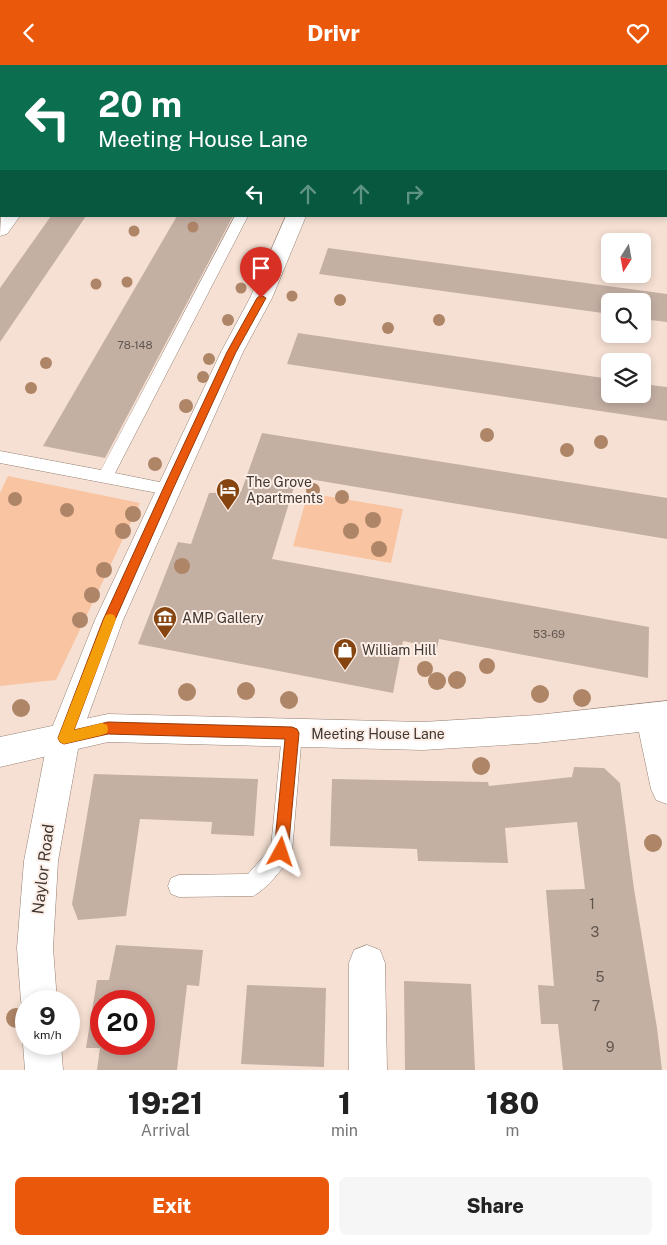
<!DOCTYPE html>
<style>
:root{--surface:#fff;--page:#f6f6f6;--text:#222;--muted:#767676;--accent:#ea580c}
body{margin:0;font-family:"Public Sans",sans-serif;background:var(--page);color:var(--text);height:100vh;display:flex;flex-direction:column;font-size:19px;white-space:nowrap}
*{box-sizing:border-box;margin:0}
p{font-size:16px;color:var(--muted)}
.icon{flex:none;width:28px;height:28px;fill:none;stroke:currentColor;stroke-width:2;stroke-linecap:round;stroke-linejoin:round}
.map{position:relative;height:1005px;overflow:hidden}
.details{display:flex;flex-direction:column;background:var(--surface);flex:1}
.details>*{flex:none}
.top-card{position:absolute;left:0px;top:0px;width:668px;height:152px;box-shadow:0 2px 8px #0003;background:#0b6e4f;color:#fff;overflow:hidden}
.needle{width:32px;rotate:191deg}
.tools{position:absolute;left:601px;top:168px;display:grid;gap:10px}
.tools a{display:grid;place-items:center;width:50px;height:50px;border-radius:8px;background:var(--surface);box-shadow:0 2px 8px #0003;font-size:25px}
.speed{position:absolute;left:15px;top:925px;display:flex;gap:10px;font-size:25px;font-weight:700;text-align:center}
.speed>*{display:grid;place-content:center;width:65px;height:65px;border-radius:50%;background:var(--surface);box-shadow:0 2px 8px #0003;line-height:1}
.speed small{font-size:12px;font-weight:400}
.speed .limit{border:8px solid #d22;background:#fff;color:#111}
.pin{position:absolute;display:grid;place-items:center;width:42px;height:42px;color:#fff;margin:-51px -21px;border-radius:50% 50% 50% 0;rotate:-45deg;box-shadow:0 0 5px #0007}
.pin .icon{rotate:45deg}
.me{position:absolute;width:55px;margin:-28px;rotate:5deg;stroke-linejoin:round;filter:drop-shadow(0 0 4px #0008)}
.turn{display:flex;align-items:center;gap:18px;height:105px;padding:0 15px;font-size:22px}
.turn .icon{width:65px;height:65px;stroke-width:2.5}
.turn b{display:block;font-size:35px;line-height:42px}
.lanes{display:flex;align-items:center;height:48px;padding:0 15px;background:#0003;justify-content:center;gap:25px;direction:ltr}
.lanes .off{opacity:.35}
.eta{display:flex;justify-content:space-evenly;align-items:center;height:85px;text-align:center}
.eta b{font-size:30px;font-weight:800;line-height:35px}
.cta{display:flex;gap:10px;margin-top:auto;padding:10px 15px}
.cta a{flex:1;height:58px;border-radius:8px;background:var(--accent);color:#fff;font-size:20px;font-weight:800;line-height:58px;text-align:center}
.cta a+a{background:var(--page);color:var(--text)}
header{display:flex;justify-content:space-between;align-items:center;height:65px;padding:0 15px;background:var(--accent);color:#fff;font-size:22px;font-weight:800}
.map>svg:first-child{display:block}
.green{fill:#f9c4a2}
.building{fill:#c4afa3;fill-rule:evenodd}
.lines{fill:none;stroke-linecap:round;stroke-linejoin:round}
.service-casing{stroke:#948074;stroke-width:1}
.minor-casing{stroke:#948074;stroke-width:1}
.tertiary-casing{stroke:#948074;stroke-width:1}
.service{fill:#fff;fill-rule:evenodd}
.minor{fill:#fff;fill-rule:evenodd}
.tertiary{fill:#fff;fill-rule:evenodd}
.tree{fill:#ae8567}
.route{fill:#ea580c;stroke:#983908}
.slow{fill:#f59e0b}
.labels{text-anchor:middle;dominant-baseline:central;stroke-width:4;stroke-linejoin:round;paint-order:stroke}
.number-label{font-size:11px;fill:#61564e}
.poi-label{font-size:14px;fill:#403832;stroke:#fdefe7;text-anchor:start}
.street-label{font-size:14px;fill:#403832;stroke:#fdefe7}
.near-number-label{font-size:14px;fill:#61564e}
.near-street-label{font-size:16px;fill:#403832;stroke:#fdefe7}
</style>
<header><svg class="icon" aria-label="back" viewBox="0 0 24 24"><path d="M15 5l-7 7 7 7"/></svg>Drivr<svg class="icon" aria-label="heart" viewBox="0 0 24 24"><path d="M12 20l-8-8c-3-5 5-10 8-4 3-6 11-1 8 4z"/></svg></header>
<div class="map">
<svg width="667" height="1005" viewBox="0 0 667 1005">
<rect width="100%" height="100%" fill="#f6e0d3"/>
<!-- green -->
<g class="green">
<path d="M8 411 140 438 56 615 0 621V428Z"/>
<path d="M308 428 403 444 391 498 293 481Z"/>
</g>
<!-- building -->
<g class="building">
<path d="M51 151H86L0 277V223Z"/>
<path d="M177 151H233L105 393 43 381Z"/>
<path d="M328 183 667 229V257L642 254V236H610V249L319 209Z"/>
<path d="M298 268 610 314V329H642V319L667 322V356L287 299Z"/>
<path d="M262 368 667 433V474L297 412 272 494 649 562 648 613 439 574 437 583 403 576 393 628 138 579 178 477 191 479 209 428 241 427Z"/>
<path d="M574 702 604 703 620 718 634 824 657 963 662 1005H563L558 959H541L538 920 554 921 546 825 585 824 577 757 505 763 508 798 418 796 417 784 330 781 332 714 488 717 489 721 572 712Z"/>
<path d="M94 709 258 714 254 771 211 769 212 757 140 754 126 851 78 855 72 839Z"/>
<path d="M116 880 203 885 199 921 187 920 177 1005H97L100 983H86L97 915H109ZM101 936H144V979H101Z"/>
<path d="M404 916 471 919 475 1005H405Z"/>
<path d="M247 920 326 923 324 1002 241 999Z"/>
</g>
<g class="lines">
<!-- service casing -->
<g class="service-casing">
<g id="service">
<rect x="285" y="0" width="21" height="1"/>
<path d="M235 151H248L115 408 174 420 176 424 174 428 168 430 0 398V386L101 405Z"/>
<path d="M292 659 299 662 302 668 292 787C286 801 266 825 253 831L179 832 171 829 168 821 171 813 179 810 248 809 271 783 282 668 285 662Z"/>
</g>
</g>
<!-- minor casing -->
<g class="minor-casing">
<g id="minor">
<rect x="666" y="127" width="1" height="13"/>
<path d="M1 149V151H20L7 169 0 171Z"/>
<path d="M286 151H306L272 233 243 287 123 555 80 673 58 796 53 883 57 936H26V949L21 936 17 883 24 796 48 673 95 555 221 287 250 233Z"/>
<path d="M651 639 662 643 667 656V739L656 735 651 724 636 653 640 643Z"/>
<path d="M367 880 380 885 385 898 387 1005H349V898L354 885Z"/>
<path d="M26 972V979H61L63 1005H25L23 979Z"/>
</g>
</g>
<!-- tertiary casing -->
<g class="tertiary-casing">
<path id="tertiary" d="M667 636V664L537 678 423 685 108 677 0 702V672L108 649 423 657 537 650Z"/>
</g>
<!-- service -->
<use href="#service" class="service"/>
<!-- minor -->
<use href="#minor" class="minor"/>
<!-- tertiary -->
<use href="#tertiary" class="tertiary"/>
</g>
<!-- trees -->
<g class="tree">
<circle cx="193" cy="162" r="5.5"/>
<circle cx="134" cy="166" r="5.5"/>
<circle cx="252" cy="201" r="5.5"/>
<circle cx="127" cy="217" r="5.5"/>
<circle cx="96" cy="219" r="5.5"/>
<circle cx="241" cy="223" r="5.5"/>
<circle cx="292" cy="231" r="5.5"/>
<circle cx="340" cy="235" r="6"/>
<circle cx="228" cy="255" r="6"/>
<circle cx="439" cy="255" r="6"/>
<circle cx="388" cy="263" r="6"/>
<circle cx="209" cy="294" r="6"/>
<circle cx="46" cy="298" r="6"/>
<circle cx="203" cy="312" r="6"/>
<circle cx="31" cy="323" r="6"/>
<circle cx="186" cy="341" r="7"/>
<circle cx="487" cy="370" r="7"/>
<circle cx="601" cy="377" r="7"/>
<circle cx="567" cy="385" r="7"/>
<circle cx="155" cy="399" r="7"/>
<circle cx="313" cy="425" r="7"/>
<circle cx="342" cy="432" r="7"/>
<circle cx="15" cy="434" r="7"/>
<circle cx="67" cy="445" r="7"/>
<circle cx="133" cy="449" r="8"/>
<circle cx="373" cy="455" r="8"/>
<circle cx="123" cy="466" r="8"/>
<circle cx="351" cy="466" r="8"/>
<circle cx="379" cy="484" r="8"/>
<circle cx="182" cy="501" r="8"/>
<circle cx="104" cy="505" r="8"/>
<circle cx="92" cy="530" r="8"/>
<circle cx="80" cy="555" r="8"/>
<circle cx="487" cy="601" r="8"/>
<circle cx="425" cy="604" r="8"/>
<circle cx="457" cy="615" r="9"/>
<circle cx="437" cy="616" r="9"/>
<circle cx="246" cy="626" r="9"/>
<circle cx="187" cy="627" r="9"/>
<circle cx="540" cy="629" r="9"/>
<circle cx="582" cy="633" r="9"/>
<circle cx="289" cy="635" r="9"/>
<circle cx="21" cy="643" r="9"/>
<circle cx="481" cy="701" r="9"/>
<circle cx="653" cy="778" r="9"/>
<circle cx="16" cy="953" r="10"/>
</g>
<!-- route -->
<path class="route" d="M261 230 266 233 236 287 173 424 115 555 74 665 108 657 292 662 297 664 299 668 288 787 286 792 281 794 276 792 274 787 285 674 108 669 64 679 60 677 58 673 103 555 163 424 227 287 257 233Z"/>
<!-- slow -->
<path class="slow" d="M110 549 114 550 116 554 74 665 102 658 107 660 108 664 107 668 102 670 64 679 60 677 58 673 104 554 106 550Z"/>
<!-- icons -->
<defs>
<g id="hotel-pin" transform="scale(1.25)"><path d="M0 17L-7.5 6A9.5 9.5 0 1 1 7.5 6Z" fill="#864510" stroke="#fdefe7"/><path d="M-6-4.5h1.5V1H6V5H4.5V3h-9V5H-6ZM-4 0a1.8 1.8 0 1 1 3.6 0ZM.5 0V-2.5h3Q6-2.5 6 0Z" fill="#fff"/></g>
<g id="museum-pin" transform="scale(1.25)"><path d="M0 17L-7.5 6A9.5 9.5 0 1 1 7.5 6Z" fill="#864510" stroke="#fdefe7"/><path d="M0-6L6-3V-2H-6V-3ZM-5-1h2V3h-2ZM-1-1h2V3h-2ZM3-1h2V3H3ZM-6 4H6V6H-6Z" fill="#fff"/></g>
<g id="shop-pin" transform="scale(1.25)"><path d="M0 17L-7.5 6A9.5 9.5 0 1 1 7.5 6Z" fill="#864510" stroke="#fdefe7"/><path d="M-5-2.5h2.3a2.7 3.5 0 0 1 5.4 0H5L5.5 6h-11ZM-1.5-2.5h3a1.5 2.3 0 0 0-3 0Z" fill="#fff"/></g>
</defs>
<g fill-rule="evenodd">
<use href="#hotel-pin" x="228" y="425"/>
<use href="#museum-pin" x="165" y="553"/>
<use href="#shop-pin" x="345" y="585"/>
</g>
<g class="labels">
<!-- number labels -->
<g class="number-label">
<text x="135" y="280">78-148</text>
<text x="549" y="569">53-69</text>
</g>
<!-- poi labels -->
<g class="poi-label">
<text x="246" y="417">The Grove<tspan x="246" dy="16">Apartments</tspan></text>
<text x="182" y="553">AMP Gallery</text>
<text x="362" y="585">William Hill</text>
</g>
<!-- street labels -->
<g class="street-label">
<text x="378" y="669">Meeting House Lane</text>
</g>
<!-- near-number labels -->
<g class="near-number-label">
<text x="592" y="839">1</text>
<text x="595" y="867">3</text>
<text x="600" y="912">5</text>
<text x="596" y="941">7</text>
<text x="610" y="982">9</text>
</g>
<!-- near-street labels -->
<g class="near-street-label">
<text transform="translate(43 804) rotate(-83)">Naylor Road</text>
</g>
</g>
</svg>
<div class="tools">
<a><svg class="needle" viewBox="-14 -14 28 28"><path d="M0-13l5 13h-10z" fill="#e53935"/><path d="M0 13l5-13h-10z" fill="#767676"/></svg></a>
<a><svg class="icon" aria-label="search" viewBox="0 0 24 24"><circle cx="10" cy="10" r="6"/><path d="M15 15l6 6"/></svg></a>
<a><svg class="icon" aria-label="layers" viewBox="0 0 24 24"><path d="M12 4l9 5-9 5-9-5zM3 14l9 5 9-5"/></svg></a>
</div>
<div class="speed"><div>9<small>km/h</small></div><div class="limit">20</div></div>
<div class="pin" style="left:261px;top:233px;background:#d93025"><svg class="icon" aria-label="arrive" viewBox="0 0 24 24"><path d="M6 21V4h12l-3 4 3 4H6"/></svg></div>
<svg class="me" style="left:281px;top:787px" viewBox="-20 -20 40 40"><path d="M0-17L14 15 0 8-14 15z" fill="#ea580c" stroke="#fff" stroke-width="4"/></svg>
<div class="top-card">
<div class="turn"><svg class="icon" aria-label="left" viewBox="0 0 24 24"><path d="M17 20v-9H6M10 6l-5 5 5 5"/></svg><div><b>20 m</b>Meeting House Lane</div></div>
<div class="lanes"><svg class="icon" aria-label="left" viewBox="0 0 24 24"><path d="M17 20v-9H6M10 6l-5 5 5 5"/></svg><svg class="icon off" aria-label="ahead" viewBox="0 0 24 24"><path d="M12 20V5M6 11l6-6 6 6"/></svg><svg class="icon off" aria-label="ahead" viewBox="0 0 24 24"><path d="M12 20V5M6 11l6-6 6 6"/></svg><svg class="icon off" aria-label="right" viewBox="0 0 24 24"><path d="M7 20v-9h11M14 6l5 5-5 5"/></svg></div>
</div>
</div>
<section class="details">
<div class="eta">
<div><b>19:21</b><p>Arrival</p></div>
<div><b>1</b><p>min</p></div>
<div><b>180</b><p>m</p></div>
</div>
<div class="cta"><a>Exit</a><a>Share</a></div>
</section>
